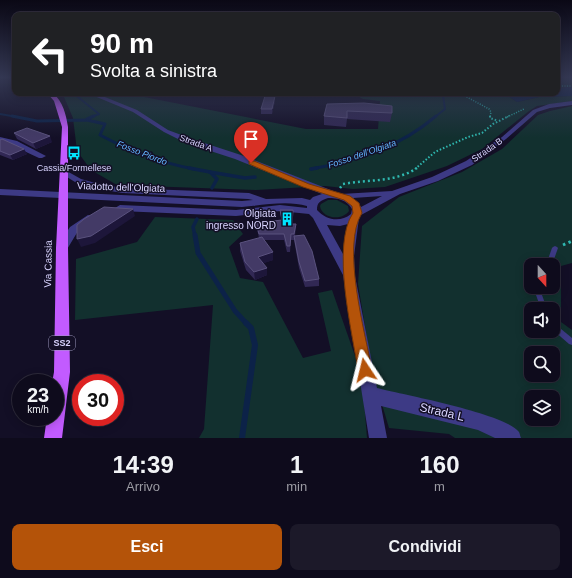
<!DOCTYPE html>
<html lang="it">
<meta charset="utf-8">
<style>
:root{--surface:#0e0b1c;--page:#1c1929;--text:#f1f3f6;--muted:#9b9ba3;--line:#2e2b3b;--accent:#b45309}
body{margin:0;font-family:Helvetica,sans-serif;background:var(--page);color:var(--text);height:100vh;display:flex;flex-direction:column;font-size:15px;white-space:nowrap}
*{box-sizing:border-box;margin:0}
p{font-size:13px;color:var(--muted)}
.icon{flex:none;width:22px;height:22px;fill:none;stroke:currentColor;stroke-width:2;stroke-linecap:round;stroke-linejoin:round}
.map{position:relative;height:438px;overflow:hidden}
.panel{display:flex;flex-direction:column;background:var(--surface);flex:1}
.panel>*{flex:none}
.banner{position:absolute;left:12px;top:12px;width:548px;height:84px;border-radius:8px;box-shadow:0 2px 10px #0003,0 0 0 1px var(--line);background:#202124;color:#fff;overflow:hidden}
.needle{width:26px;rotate:159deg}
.buttons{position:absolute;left:524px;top:258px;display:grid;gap:8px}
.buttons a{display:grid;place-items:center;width:36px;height:36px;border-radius:8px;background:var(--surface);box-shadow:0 2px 10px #0003,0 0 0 1px var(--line);font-size:20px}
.speed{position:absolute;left:12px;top:374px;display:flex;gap:8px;font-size:20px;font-weight:700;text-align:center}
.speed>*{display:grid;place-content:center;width:52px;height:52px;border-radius:50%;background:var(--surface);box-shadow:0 2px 10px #0003,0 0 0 1px var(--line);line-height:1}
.speed small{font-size:10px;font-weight:400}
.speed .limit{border:6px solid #d22;background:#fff;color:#111}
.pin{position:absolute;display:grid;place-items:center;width:34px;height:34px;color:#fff;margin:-41px -17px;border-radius:50% 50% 50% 0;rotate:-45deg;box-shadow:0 0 4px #0007}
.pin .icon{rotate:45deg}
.me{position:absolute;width:44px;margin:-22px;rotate:350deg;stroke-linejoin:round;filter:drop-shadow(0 0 3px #0008)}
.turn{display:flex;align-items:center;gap:14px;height:84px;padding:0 12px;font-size:18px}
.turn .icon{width:52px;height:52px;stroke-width:2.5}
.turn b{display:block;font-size:28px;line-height:34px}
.eta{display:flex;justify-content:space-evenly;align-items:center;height:68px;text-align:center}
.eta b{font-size:24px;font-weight:700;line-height:28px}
.cta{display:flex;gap:8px;margin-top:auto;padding:8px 12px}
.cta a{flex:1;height:46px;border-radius:8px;background:var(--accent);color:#fff;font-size:16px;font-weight:700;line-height:46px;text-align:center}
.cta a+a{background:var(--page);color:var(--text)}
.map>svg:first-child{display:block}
.green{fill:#12302f;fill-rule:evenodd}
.water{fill:#0c2248}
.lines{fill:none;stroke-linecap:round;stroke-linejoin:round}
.stream-far4{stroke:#0c2248;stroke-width:2}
.stream-far3{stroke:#0c2248;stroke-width:3}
.stream-far2{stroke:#0c2248;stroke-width:3.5}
.stream-far1{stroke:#0c2248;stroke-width:5}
.stream{stroke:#0c2248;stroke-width:6}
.path-far3{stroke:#2fb8b0;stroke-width:1.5;stroke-dasharray:1 1.5;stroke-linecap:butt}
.path-far2{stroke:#2fb8b0;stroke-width:2;stroke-dasharray:1.5 2;stroke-linecap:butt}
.path-far1{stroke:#2fb8b0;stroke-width:2.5;stroke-dasharray:2 3;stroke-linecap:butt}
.path{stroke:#2fb8b0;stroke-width:3;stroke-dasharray:2.5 3.5;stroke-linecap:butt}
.service{fill:#3d3a85;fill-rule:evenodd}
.minor{fill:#3d3a85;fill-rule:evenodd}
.primary{fill:#c25bff;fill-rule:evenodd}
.wall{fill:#312854}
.shaded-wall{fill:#1d163a}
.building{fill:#433a66;stroke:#5a527e}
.route{fill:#b45309;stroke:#753606}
.labels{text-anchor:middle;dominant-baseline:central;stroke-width:3;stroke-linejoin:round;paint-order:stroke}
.far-street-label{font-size:9px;fill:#d9d4ff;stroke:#130f26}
.far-water-label{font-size:9px;font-style:italic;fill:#62b6ff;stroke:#130f26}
.far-poi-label{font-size:9px;fill:#d9d4ff;stroke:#130f26}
.shield{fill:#130f26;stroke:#9e99be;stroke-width:1}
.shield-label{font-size:9px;font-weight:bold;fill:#d9d4ff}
.street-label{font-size:10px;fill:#d9d4ff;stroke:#130f26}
.poi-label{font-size:10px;fill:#d9d4ff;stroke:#130f26;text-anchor:end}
.near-street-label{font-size:12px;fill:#d9d4ff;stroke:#130f26}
</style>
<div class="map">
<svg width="572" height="438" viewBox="0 0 572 438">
<rect width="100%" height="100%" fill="#130f26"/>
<!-- green -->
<g class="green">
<path d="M557 77H572V87L557 88Z"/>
<path d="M60 93H124L306 129H378L380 101 363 99 352 93H504L517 102 539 97 572 96V101L537 106 529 111 482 149 447 166 385 187 353 189 325 186 256 190 117 185 91 170 77 151 73 118 64 97Z"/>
<path d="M572 106V263L561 266V322L572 330V438H455L449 434 389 428 373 374 358 284 362 226 399 197 462 172 502 149 538 115 550 111ZM531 265H553V287H531ZM531 309H553V331H531ZM531 353H553V375H531ZM531 397H553V419H531Z"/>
<path d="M328 200H337L348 206 349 211C342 221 322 219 320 206L321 204Z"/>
<path d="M155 217 233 220 243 234 229 247 240 278 263 282 303 358 331 351 318 293 332 290 362 376 367 438H199L204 429 213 305 75 320 76 259 137 242Z"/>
</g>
<!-- water -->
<path class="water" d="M572 87V96L539 97 517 102 504 93H557V88Z"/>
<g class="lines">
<!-- stream-far4 -->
<g class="stream-far4">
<path d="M73 93 99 114 91 117"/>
<path d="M0 114 17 117"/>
<path d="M435 117 445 109 443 95 506 94"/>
</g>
<!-- stream-far3 -->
<g class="stream-far3">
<path d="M12 116 37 121 87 120 105 124 100 135C130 151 161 163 194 169"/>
<path d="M87 119 94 116"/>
<path d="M311 169C357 161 400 147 436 116"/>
</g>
<!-- stream-far2 -->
<g class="stream-far2">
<path d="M189 168 210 172 217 179 212 188"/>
<path d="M311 169 317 168"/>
<path d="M210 172 245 178 255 177"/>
<path d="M195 236 193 227 197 219"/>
</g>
<!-- stream-far1 -->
<path class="stream-far1" d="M195 235 198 253 235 311 247 324"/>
<!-- stream -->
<path class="stream" d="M242 438 255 345 251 328 246 323"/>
<!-- path-far3 -->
<g class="path-far3">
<path d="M557 86H572"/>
<path d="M464 93 465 96 489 109 491 112 490 117"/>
<path d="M507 117 524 109"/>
</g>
<!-- path-far2 -->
<g class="path-far2">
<path d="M490 116V118L498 121"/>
<path d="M415 169 435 152 468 137 482 133 493 124 509 116"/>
</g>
<!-- path-far1 -->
<path class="path-far1" d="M340 188 343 184C369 179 394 183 417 168"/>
<!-- path -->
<path class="path" d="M563 245 572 241"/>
<!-- service -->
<g class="service">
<path d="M555 246 557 247 558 248 552 265H546L552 248 553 247Z"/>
<path d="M539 287H545L542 295 547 309H541L536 295Z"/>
<path d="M553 323 555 324 572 338V345L569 344 553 330Z"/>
</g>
<!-- minor -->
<g class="minor">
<path d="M87 93H95L137 110 168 130 192 139 241 155 341 194 392 191 432 177 466 161 502 137 533 110 549 104 572 101V105L550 108 537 112 506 139 472 165 438 181 400 194 361 215 359 218 354 256 355 276 377 388C404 395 504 413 519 432 520 434 520 436 521 438H495L478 430 381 406 387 438H369L343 275 313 218 309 214 280 211 236 216 120 211 115 208 120 205 236 210 280 205 307 208V206C288 200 262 205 242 207L0 195V189L242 201 253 200 248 199 123 193 98 189 75 182 62 174 61 172 65 170 81 179 99 184 123 188 249 193 266 199 302 198 310 200 313 197 322 194 235 159 186 143 164 132 133 112ZM382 196 361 207 353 198ZM328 198C338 198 347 200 352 209L351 214C340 223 326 220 317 210 317 202 320 201 328 198ZM348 224 343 254 327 225 340 226Z"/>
<path d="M0 137 17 141 46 156 42 158H39L11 145 0 141Z"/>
<path d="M88 215 92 216 93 218 92 220 78 231 66 251H58L56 248 70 227Z"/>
</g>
<!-- primary -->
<path class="primary" d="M47 93H53C63 102 66 114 68 127V248L70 372 62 438H44L47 417H55V383H52L54 372 56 248 62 127 54 101Z"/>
</g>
<!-- wall -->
<g class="wall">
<path d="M275 96V101L272 114H261V109Z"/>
<path d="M327 104 392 113 390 122 347 119 346 127 324 125V116Z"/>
<path d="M14 133 52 142 36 149 17 139Z"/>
<path d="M0 140 27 154 13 160 0 155Z"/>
<path d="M280 210H293L292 224H296L295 236 319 279V286L305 287 299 268 294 240H291L290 252H287L284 240H264L273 260 263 263 267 275 255 280 246 270 240 251V243L259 238 257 229 256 223 281 220Z"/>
</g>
<!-- shaded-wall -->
<g class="shaded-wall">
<path d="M275 96V101L272 114V109Z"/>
<path d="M50 136 52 142 36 149 33 143Z"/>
<path d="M24 149 27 154 13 160 10 155Z"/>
<path d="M133 209 135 216 95 243 81 247 77 239Z"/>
<path d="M273 252V260L259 265 258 257Z"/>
<path d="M267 268V275L255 280 254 272Z"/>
</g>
<!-- building -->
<g class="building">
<path d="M265 96H275L272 109H261Z"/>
<path d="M364 103 392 106V113L347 111V118L324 116 327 104Z"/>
<path d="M27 128 50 136 33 143 14 133Z"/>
<path d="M2 139 24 149 10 155 0 151V140Z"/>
<path d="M104 207 133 209 91 236 77 239V225L84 219Z"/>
<path d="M280 210H293L292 224H296L294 234H291L290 246H287L284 234H259L256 223 282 220Z"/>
<path d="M304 235 312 251 319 279 305 281 299 262 294 236Z"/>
<path d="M262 237 273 252 258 257 267 268 254 272 245 262 240 243Z"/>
</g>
<!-- sky -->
<linearGradient id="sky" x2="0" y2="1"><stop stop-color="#0a0815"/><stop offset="0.56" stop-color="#333752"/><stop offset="1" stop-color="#333752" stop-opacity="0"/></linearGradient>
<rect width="572" height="138" fill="url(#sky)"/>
<!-- route -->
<path class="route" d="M249 161H254L309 184 350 196 359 203 362 213C341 246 365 332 372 370L370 375 365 377 360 375 358 370C352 331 331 246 353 213L352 206 344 200 303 187 249 164Z"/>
<!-- icons -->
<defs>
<g id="bus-bare" transform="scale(1.08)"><path d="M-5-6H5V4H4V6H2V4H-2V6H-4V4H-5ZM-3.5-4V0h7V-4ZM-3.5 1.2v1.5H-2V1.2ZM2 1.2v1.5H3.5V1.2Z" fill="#00e5ff" stroke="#130f26" stroke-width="2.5" paint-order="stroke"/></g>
<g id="building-bare" transform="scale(1.08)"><path d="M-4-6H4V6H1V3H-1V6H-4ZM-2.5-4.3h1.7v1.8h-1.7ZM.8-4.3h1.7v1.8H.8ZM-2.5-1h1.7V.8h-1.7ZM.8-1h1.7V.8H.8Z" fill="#00e5ff" stroke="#130f26" stroke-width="2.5" paint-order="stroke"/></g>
</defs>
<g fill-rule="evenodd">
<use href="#bus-bare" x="74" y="153"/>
<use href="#building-bare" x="287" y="219"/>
</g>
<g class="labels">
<!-- far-street labels -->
<g class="far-street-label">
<text transform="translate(196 143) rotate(20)">Strada A</text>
<text transform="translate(487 150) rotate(-35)">Strada B</text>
</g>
<!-- far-water labels -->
<g class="far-water-label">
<text transform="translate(142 153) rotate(21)">Fosso Piordo</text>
<text transform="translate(362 154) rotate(-19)">Fosso dell’Olgiata</text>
</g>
<!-- far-poi labels -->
<g class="far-poi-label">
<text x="74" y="168">Cassia/Formellese</text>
</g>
<!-- shield labels -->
<rect class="shield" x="49" y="336" width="26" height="14" rx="3"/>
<g class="shield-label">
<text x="62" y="343">SS2</text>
</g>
<!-- street labels -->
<g class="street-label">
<text transform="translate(121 187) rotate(2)">Viadotto dell'Olgiata</text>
<text transform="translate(48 264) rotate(-89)">Via Cassia</text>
</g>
<!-- poi labels -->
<g class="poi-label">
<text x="276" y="213">Olgiata<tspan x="276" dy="12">ingresso NORD</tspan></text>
</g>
<!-- near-street labels -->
<g class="near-street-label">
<text transform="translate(442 412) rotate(13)">Strada L</text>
</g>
</g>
</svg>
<div class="buttons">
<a><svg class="needle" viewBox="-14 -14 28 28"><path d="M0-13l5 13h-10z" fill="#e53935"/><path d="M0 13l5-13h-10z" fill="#9b9ba3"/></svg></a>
<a><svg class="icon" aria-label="sound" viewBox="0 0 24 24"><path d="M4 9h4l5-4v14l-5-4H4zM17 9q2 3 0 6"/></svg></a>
<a><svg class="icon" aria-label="search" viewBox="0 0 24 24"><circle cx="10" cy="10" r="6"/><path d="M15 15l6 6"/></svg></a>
<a><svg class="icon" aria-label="layers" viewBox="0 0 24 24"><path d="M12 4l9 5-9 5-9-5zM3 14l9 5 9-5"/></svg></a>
</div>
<div class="speed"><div>23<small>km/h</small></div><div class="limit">30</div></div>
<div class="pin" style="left:251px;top:163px;background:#d93025"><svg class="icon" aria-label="arrive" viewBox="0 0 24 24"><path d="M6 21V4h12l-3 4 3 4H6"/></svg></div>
<svg class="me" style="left:365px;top:370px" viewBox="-20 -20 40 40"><path d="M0-17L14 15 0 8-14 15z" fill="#b45309" stroke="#fff" stroke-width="4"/></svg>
<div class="banner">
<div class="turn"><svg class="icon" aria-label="left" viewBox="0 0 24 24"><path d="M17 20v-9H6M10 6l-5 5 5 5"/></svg><div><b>90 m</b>Svolta a sinistra</div></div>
</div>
</div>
<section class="panel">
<div class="eta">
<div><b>14:39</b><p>Arrivo</p></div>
<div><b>1</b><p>min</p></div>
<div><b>160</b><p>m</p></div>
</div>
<div class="cta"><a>Esci</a><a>Condividi</a></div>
</section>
